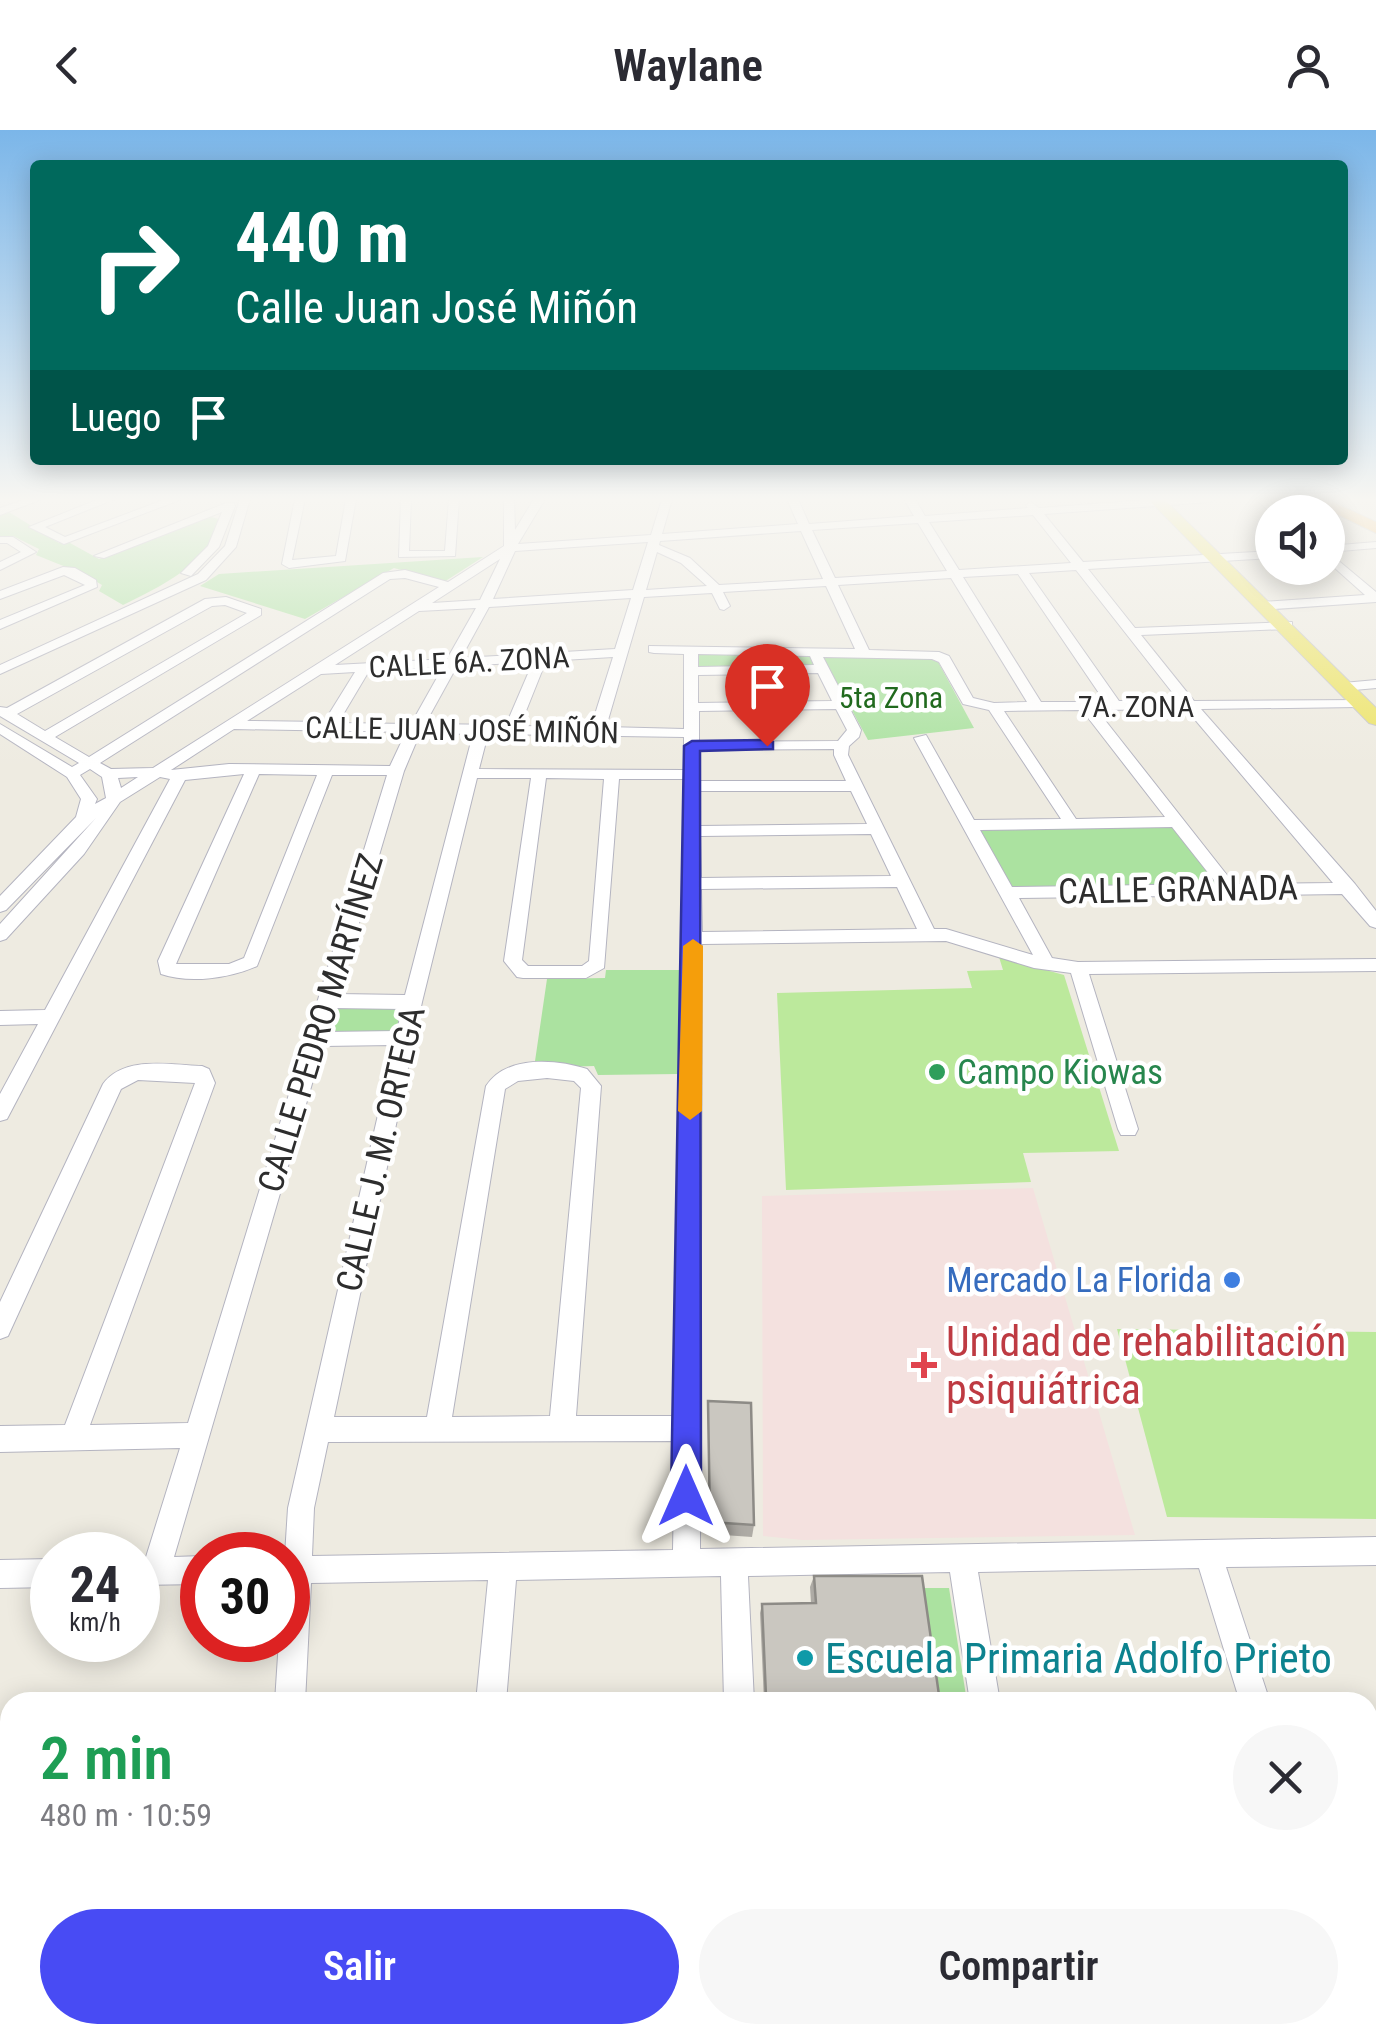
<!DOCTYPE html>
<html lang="es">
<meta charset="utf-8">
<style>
:root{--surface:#fff;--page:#f7f7f7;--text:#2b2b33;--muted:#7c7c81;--accent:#484bf4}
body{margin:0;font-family:"Roboto Condensed",sans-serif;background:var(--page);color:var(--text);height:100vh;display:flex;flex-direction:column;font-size:38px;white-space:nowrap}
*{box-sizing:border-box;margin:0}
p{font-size:32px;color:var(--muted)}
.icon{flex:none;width:55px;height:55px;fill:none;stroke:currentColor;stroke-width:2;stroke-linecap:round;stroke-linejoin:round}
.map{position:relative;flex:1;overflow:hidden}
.panel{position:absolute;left:0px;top:1562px;width:1378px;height:352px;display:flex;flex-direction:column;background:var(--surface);border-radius:30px 30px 0 0;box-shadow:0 5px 25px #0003}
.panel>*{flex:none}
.top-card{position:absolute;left:30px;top:30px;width:1318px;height:305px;border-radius:10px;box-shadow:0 5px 25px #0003;background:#00695c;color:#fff;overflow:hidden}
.controls{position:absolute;left:1255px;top:365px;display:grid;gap:20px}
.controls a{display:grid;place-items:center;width:90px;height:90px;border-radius:50%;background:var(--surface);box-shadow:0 5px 25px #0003;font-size:50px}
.speed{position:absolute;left:30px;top:1402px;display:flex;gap:20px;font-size:50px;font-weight:700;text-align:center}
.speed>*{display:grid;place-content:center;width:130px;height:130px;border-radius:50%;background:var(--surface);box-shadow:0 5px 25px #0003;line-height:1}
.speed small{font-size:25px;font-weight:400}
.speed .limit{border:15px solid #d22;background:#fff;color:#111}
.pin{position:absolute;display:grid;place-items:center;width:85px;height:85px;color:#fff;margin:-102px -42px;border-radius:50% 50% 50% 0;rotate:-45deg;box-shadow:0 0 10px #0007}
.pin .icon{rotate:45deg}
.me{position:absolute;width:110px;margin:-55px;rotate:0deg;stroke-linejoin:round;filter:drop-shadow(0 0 8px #0008)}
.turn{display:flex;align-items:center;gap:35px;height:210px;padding:0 40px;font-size:45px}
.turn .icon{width:130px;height:130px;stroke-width:2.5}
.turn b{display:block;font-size:70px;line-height:85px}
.then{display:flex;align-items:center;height:95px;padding:0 40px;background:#0003;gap:20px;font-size:38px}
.round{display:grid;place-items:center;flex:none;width:105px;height:105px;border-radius:52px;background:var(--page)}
.summary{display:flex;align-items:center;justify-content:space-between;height:170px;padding:0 40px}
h1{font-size:60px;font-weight:600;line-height:75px;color:#1e9e55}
.action{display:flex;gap:20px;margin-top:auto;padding:20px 40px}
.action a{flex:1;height:115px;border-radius:60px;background:var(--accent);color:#fff;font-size:40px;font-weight:600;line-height:115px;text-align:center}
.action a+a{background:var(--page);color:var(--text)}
header{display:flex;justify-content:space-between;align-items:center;height:130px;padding:0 40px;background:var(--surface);font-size:45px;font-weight:600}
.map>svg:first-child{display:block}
.medical{fill:#f4e1df}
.green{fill:#abe2a0}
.pitch{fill:#bce99c}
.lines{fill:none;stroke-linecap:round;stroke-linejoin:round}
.minor-casing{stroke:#b4b4c0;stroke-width:2}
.major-casing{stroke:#c8c8c8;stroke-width:2}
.highway-casing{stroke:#c8c8c8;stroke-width:2}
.minor{fill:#fff;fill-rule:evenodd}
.major{fill:#ede467;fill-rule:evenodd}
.highway{fill:#f9bc61;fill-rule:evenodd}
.wall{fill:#aeaba5}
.building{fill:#cac7c0;stroke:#8d8b86;stroke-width:2.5}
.route{fill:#484bf4;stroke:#2f319f;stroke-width:2.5}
.slow{fill:#f59e0b}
.leisure-dot{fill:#2e9e5b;stroke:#fff;stroke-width:4}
.shop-dot{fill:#3f7fe0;stroke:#fff;stroke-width:4}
.health-dot{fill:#e0444e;stroke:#fff;stroke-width:4}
.culture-dot{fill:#0f9aa8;stroke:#fff;stroke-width:4}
.labels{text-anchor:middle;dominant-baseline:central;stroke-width:9;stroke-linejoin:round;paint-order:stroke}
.far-street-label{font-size:30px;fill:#2d2d2d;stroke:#fff}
.far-park-label{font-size:30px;fill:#216a1e;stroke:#fff}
.street-label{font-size:35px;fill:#2d2d2d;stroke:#fff}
.leisure-label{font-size:35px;fill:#27864d;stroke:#fff;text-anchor:start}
.shop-label{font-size:35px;fill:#366cbe;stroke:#fff;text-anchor:end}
.near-health-label{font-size:42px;fill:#be3a42;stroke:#fff;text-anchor:start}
.near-culture-label{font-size:42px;fill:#0d838f;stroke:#fff;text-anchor:start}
</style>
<header><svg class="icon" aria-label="back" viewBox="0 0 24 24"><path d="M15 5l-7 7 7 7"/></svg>Waylane<svg class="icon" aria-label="person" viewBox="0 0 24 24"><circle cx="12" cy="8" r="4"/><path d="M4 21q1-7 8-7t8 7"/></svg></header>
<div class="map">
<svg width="1376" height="1913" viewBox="0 0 1376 1913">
<rect width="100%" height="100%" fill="#eeebe1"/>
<!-- medical -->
<path class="medical" d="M1033 1058 1135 1405 803 1410 763 1406 762 1066Z"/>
<!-- green -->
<g class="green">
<path d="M9 382 59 413H70L99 429 208 386 222 390C208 435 161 456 123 475L99 461 102 455C80 441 60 435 36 425L39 419 13 406H0V385Z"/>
<path d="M483 427 444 452 394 438 305 489 200 456 219 444Z"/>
<path d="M691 520 815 523 823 539 691 541Z"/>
<path d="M823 527 936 528 974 598 868 610Z"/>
<path d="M1177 692 1230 760 1007 763 970 695Z"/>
<path d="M606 840H681L679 944 598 945 594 936 534 938 547 849 605 848Z"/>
<path d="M330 871 413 872 405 908 318 909Z"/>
<path d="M919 1458H949L967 1572H935Z"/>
</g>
<!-- pitch -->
<g class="pitch">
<path d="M999 827 1064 845 1119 1021 1023 1023 1031 1052 786 1060 777 863 972 858 967 841 1003 840Z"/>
<path d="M1117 1199 1376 1202V1389L1167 1387Z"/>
</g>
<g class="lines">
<!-- minor casing -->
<g class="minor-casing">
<g id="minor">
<path d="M26 369H42L0 385V378Z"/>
<path d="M99 369H115L45 397 65 407 166 369H182L64 414 29 397Z"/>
<path d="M240 369H250L236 417 206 450 0 544V535L198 444 225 416Z"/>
<path d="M295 369H305L292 430 336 426 346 369H356L345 431 289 438 282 434Z"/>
<path d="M401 369H411L409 421H445L449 369H459L455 426 399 427Z"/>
<path d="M504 369H514L515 400 534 369H545L518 414 651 405 662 369H672L662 404 798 394 787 369H798L809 394 914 386 904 369H915L925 386 1028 378 1026 375 1031 372 1039 378 1160 369H1215L1210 372 1044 384 1083 432 1272 421V428L1088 439 1135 498 1292 492V498L1287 499 1141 505 1194 571 1365 570V576L1360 577 1201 579 1355 754 1376 781V798L1370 796 1342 764 1019 768 1052 828 1078 832 1376 829V841L1089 844 1138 999 1135 1005H1121L1118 999 1071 843 1034 838 946 811 702 814 700 1419 1376 1407V1435L1226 1437 1270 1572H1240L1199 1438 978 1442 1000 1572H970L950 1442 748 1446 754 1572H724L721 1446 516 1450 506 1572H476L488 1450 311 1453 305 1572H275L279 1510H288V1425H285L288 1378 394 915 323 916 174 1427 202 1426V1454L138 1455V1427H146L180 1318 0 1322V1296L65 1295 195 953 138 950 121 959 8 1206 0 1209V1172L103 954C124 925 171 935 202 936L209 939 215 953 90 1295 188 1293 387 645H332L257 836C230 848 190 854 161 844L158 831 244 644 185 650 7 989 0 991V964L38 894 0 895V881L45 880 170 649 160 647 120 672 84 724 6 809 0 811V794L96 688 6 780 0 782V766L76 687 81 669 67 647 0 604V594L72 637 79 633 0 586V577L7 578 205 469 226 467 261 479V485L55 607 89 627 383 443 405 440 448 452 504 416ZM1033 385 1071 433 959 440 929 392ZM918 393 947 441 835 448 812 400ZM801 401 823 449 719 455 690 428 659 415 660 411ZM648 412 633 460 493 469 515 421ZM657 422 681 433 707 456 646 460ZM500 429 480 470 432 473ZM1076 440 1179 571H1119L1029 443ZM1018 444 1105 572H1041L963 447ZM405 448 439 457 153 638 111 639 100 633 390 449ZM951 448 1027 572 994 573 973 568 949 526 939 522 869 520 838 455ZM826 456 855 519 649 516V522L654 523 684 524V599L606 597 644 467 712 463 720 479 724 480 730 476 723 462ZM631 468 615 519 461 528 489 477ZM225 475 247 483 45 601 17 584 212 476ZM476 478 447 529 335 535 419 481ZM698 524 810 526 814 535 698 537ZM613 527 591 597 520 596 546 531ZM823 527 932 529 939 532 963 574 989 580 1061 689 974 690 926 605 914 608 1033 825 946 799H934L848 625 849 616 859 607 861 600ZM533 532 506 595 425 594 457 536ZM443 537 411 594 338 593 369 541ZM355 542 324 592 247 591 321 544ZM818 543 832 571 698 573V545ZM836 579 847 600 838 611 699 612V581ZM1186 579 1333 753 1234 754 1097 580ZM1082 580 1165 687 1076 689 1004 581ZM234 599 406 602 390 636 229 634 171 640ZM420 603 473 604 405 865 338 864 404 641ZM488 604 684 607V640L479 639ZM834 619V625L846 651H700L699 620ZM90 639 102 647 106 668 95 674 97 669 80 645ZM259 644 317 645 244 828 229 834H176ZM138 647 121 658 118 648ZM477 648H531L504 831 517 847 523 848H586L604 838 619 649H684L675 1286H576L601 956 587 939C556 929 506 925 486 956L427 1287H334L422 872ZM546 648 604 649 589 831 582 836H528L522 830ZM700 661H851L867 694 700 696ZM1172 697 1217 754 1012 757 980 700ZM871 704 891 746 701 748 700 706ZM897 757 917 799 702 802 701 759ZM334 878 402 879 397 901 327 902ZM547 948 574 951 581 958 550 1286 452 1287 505 959 518 951ZM675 1311 673 1420 312 1426 314 1378 328 1312Z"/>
<path d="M1256 369H1268L1282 382 1272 384Z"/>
<path d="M226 373H234L235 376 219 417 191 446 181 443 208 416 222 382 104 428 94 426Z"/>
<path d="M0 407H13L36 422 0 440V432L21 422 7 413H0Z"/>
<path d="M1376 412V418L1328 422 1376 462V472L1261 480 1255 476 1261 472 1365 465 1328 432V416Z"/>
<path d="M63 437 75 438 96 450 97 457 0 499V490L85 455 64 445 0 469V461Z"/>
<path d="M1376 550V558L1343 561 1336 557 1343 553Z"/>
<path d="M52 1429V1457L0 1458V1430Z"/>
<path d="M10 1773V1805L0 1806V1774Z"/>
<path d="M1376 1798V1832L1368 1833V1800Z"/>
<path d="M1368 1891 1372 1893 1376 1913H1346L1343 1905H1368Z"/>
<path d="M242 1905H276L275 1913H241Z"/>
<rect x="444" y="1905" width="34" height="8"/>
<path d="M734 1905H768L769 1913H735Z"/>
<path d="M1022 1905H1056L1058 1913H1024Z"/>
</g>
</g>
<!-- major casing -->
<g class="major-casing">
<path id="major" d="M1148 369H1164L1376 578V595L1369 593Z"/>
</g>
<!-- highway casing -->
<g class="highway-casing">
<path id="highway" d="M1305 369H1327L1376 392V403Z"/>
</g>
<!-- minor -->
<use href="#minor" class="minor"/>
<!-- major -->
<use href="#major" class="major"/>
<!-- highway -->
<use href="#highway" class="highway"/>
</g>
<!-- wall -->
<g class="wall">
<path d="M708 1285 754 1395 752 1407 709 1404Z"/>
<path d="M814 1446 940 1572H764L760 1483 762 1474 811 1473 810 1457Z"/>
</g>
<!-- building -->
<g class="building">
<path d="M708 1271 751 1273 754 1395 710 1392Z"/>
<path d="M814 1446H922L940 1572H820V1565L766 1566 762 1474 816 1473Z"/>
</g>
<!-- sky -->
<linearGradient id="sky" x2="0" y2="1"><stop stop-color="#7bb6e9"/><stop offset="0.58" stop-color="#f7f6f2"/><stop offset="1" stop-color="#f7f6f2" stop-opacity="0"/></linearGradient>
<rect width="1376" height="637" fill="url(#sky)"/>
<!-- route -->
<path class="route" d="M767 610 773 612V619L700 621 701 1366 697 1376 686 1381 676 1376 671 1366 684 616 692 611Z"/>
<!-- slow -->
<path class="slow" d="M693 809 703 816 702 981 690 990 678 981 683 816Z"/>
<!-- markers -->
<circle class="leisure-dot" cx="937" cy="942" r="10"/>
<circle class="shop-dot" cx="1232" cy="1150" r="10"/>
<path class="health-dot" d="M919 1220h10v10h10v10h-10v10h-10v-10h-10v-10h10z"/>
<circle class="culture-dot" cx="805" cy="1528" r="10"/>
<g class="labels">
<!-- far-street labels -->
<g class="far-street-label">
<text transform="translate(469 532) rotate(-3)">CALLE 6A. ZONA</text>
<text x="1136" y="576">7A. ZONA</text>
<text transform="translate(462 600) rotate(1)">CALLE JUAN JOSÉ MIÑÓN</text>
</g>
<!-- far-park labels -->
<g class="far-park-label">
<text x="891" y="567">5ta Zona</text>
</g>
<!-- street labels -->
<g class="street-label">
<text transform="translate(1178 760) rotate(-1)">CALLE GRANADA</text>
<text transform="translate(321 893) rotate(-73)">CALLE PEDRO MARTÍNEZ</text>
<text transform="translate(381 1019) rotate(-77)">CALLE J. M. ORTEGA</text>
</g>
<!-- leisure labels -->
<g class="leisure-label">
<text x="957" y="942">Campo Kiowas</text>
</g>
<!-- shop labels -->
<g class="shop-label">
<text x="1212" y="1150">Mercado La Florida</text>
</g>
<!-- near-health labels -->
<g class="near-health-label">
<text x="946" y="1211">Unidad de rehabilitación<tspan x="946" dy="48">psiquiátrica</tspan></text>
</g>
<!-- near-culture labels -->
<g class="near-culture-label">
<text x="825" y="1528">Escuela Primaria Adolfo Prieto</text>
</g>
</g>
</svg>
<div class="controls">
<a><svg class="icon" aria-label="sound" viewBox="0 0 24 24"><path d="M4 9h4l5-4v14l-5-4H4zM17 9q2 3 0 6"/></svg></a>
</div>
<div class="speed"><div>24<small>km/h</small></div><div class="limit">30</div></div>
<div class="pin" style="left:767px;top:616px;background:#d93025"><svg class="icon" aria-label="arrive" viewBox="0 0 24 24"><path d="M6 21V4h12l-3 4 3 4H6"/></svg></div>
<svg class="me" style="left:686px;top:1366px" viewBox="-20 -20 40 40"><path d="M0-17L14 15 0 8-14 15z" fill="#484bf4" stroke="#fff" stroke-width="4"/></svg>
<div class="top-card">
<div class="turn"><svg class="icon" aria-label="right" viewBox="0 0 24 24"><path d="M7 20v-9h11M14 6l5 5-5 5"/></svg><div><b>440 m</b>Calle Juan José Miñón</div></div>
<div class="then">Luego<svg class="icon" aria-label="arrive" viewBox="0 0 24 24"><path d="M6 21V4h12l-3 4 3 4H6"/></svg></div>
</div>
<section class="panel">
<div class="summary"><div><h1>2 min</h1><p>480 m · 10:59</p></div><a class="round"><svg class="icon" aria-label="close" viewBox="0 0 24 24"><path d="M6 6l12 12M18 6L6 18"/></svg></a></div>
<div class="action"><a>Salir</a><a>Compartir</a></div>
</section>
</div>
